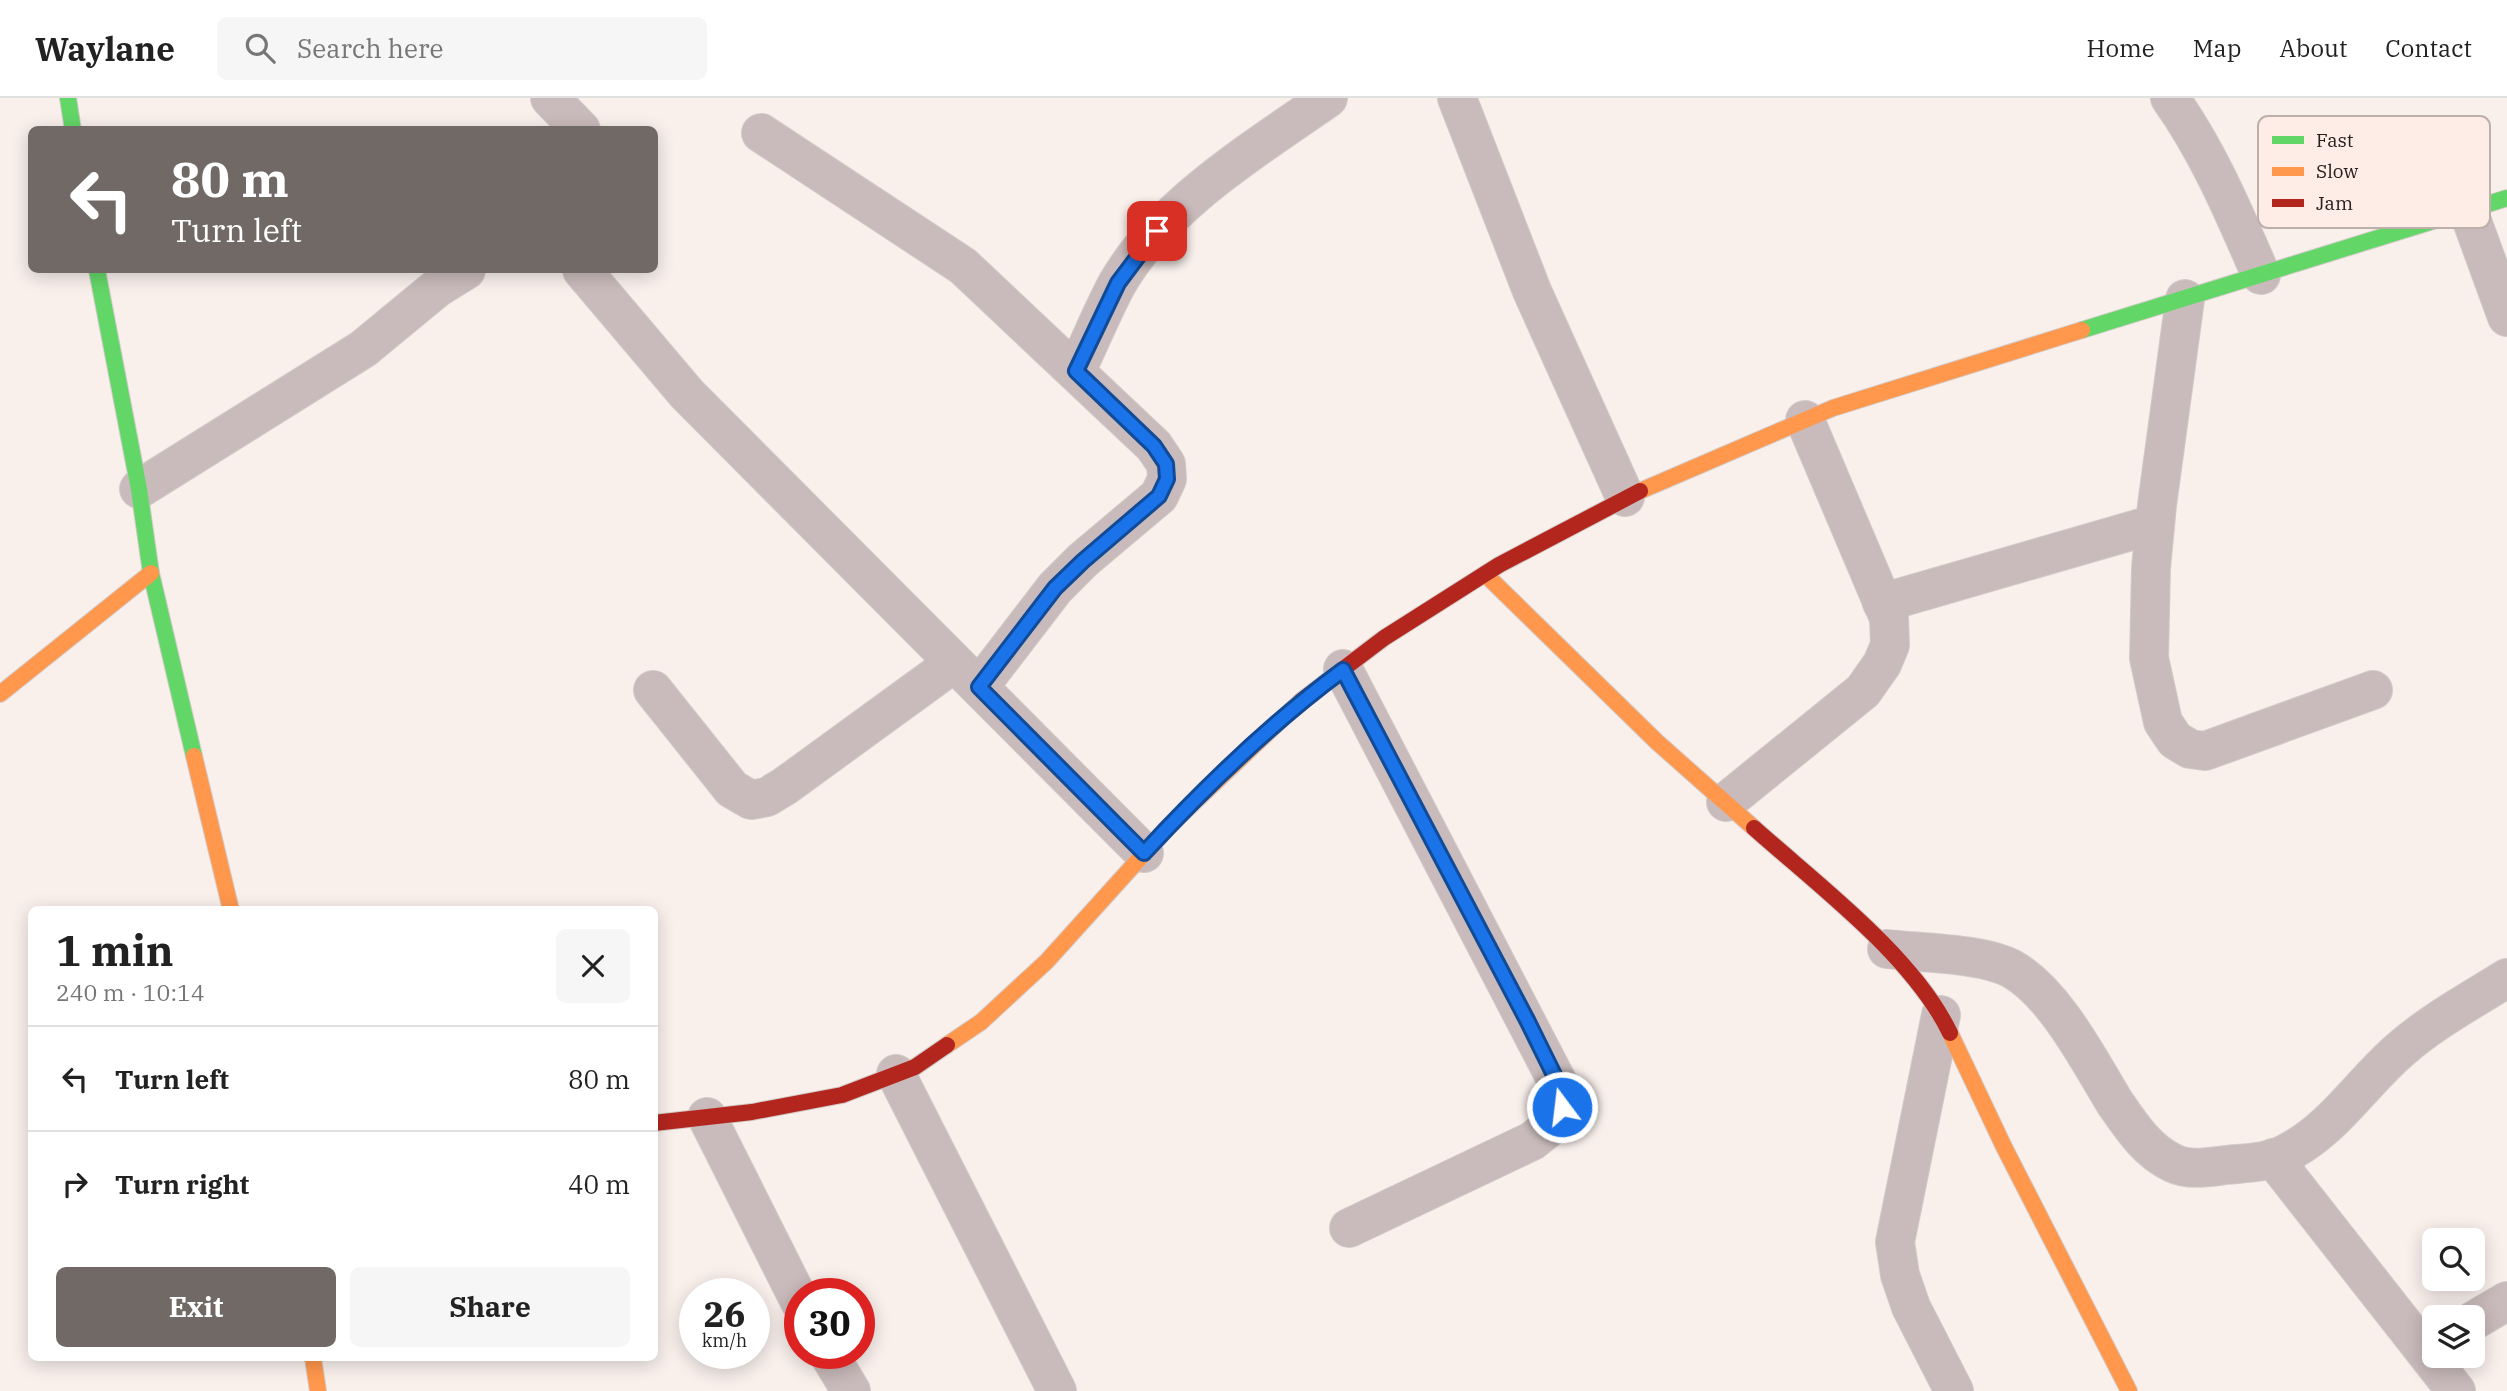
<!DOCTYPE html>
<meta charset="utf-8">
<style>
:root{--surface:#fff;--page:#f6f6f6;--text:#222;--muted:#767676;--line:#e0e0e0;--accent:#706966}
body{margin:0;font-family:"IBM Plex Serif",serif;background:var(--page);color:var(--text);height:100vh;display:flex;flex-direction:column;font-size:26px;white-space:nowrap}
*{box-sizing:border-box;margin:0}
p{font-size:23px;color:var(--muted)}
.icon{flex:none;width:38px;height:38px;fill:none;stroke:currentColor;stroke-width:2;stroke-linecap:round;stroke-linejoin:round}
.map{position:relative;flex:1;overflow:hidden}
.side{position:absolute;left:28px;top:808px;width:630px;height:455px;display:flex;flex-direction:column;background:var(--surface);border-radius:10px;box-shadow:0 4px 18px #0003}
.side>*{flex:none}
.guide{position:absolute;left:28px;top:28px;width:630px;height:147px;border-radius:10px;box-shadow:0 4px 18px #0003;background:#706966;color:#fff;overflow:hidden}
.buttons{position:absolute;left:2422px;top:1130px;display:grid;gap:14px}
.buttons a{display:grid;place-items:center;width:63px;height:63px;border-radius:10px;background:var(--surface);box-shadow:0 4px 18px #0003;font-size:35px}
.speed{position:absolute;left:679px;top:1180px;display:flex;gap:14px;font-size:35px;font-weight:700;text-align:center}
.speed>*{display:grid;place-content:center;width:91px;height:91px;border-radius:50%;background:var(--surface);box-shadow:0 4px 18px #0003;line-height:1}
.speed small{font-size:18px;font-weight:400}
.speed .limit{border:10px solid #d22;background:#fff;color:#111}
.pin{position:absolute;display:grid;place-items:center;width:60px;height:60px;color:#fff;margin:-30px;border-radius:14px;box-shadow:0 4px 10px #0006}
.me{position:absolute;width:77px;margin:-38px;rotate:345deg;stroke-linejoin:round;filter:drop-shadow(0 0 5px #0008)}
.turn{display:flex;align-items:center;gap:24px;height:147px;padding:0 28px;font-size:32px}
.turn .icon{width:91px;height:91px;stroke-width:2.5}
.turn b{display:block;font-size:49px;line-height:60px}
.round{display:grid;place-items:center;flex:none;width:74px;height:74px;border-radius:10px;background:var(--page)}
.summary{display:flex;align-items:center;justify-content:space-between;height:119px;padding:0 28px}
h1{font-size:42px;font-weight:700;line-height:52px}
.cta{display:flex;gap:14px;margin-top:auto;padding:14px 28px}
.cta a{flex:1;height:80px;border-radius:10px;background:var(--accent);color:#fff;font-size:28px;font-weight:700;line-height:80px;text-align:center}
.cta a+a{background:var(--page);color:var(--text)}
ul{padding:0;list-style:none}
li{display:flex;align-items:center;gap:21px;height:105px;padding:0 28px;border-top:2px solid var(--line)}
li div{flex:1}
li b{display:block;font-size:26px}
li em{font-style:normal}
header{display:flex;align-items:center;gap:42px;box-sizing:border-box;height:98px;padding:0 35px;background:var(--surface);border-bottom:2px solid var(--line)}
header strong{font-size:33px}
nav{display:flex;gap:38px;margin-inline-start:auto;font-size:24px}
.search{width:490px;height:63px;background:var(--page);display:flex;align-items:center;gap:18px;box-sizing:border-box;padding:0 24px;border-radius:10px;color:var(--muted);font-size:26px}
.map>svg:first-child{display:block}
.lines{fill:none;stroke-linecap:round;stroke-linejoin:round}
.street-casing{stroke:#d2cbc8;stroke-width:40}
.fast-casing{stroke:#d2cbc8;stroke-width:18}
.slow-casing{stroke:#d2cbc8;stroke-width:18}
.jam-casing{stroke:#d2cbc8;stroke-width:18}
.street{stroke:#c9babb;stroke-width:38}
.fast{stroke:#63d668;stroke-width:16}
.slow{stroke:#ff974d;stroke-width:16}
.jam{stroke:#b3261e;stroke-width:16}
.route-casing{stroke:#114b97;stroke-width:18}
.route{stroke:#1a73e8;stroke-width:12}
.key{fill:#feede7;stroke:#bdb0ab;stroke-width:2}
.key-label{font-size:19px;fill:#26201e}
</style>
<header>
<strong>Waylane</strong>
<div class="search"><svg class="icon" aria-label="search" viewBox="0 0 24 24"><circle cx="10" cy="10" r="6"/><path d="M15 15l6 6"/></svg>Search here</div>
<nav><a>Home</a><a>Map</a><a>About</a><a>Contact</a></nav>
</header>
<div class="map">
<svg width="2507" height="1293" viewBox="0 0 2507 1293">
<rect width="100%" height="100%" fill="#f9f0ec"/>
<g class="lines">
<!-- street casing -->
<g class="street-casing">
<g id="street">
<path d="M550 0 581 32"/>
<path d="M1457 0 1532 193 1625 399"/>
<path d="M2170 0C2209 55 2234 115 2261 177"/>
<path d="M761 35 963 168 1154 348 1166 366 1167 381 1159 398 1083 462 1055 490 979 589"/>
<path d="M2468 112 2507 219"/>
<path d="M582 172 687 296 1144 755"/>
<path d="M2185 201 2157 407 2151 470 2149 560 2163 624 2175 642 2190 651 2205 653 2373 592"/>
<path d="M1076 273C1090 244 1102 214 1117 186 1162 107 1255 51 1328 0"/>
<path d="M139 391 363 251 437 190 466 172"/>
<path d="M1882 505 2155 426"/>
<path d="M1343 571 1559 987 1562 1009 1551 1028 1532 1043 1349 1130"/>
<path d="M653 592 732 691 751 702 767 699 785 688 954 565"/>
<path d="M1726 704 1863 593 1882 566 1890 547 1889 520 1805 322"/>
<path d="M1887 851C1922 855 1982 855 2012 871 2055 895 2090 964 2115 1005 2131 1028 2147 1053 2173 1065 2189 1073 2209 1069 2226 1067 2245 1065 2265 1065 2283 1057 2333 1033 2361 985 2401 951 2433 923 2472 902 2507 880"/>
<path d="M1941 917 1895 1144 1900 1177 1911 1209 1954 1293"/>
<path d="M896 976 1057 1293"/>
<path d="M707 1019 800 1204"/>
<path d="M2273 1060 2456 1293"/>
<path d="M2473 1223 2507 1203"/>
<path d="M828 1255 851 1293"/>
</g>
</g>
<!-- fast casing -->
<g class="fast-casing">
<g id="fast">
<path d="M68 0 73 32"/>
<path d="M97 172 139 391 151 475 194 658"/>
<path d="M2082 232 2507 100"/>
</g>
</g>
<!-- slow casing -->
<g class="slow-casing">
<g id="slow">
<path d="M1640 393 1833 310 2082 232"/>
<path d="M1485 476 1657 644 1754 730"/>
<path d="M0 596 151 475"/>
<path d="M194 658 231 812"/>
<path d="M1950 935 2004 1049 2129 1293"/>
<path d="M947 947 981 924 1047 863 1169 728 1301 603"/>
<path d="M313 1260 318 1293"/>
</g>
</g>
<!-- jam casing -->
<g class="jam-casing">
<g id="jam">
<path d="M1301 603 1384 540 1499 467 1640 393"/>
<path d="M1754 730C1819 788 1913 858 1950 935"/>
<path d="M654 1025 752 1014 842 997 915 969 947 947"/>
</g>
</g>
<!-- street -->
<use href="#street" class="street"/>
<!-- fast -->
<use href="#fast" class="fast"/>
<!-- slow -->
<use href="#slow" class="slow"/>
<!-- jam -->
<use href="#jam" class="jam"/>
</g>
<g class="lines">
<!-- route casing -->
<g class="route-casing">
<path id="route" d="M1157 133 1118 185 1076 273 1154 348 1166 366 1167 381 1159 398 1083 463 1055 490 979 589 1144 755C1205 689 1271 625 1343 572L1527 922 1559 987 1562 1009"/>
</g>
<!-- route -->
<use href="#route" class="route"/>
</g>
<!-- legend -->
<rect x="2258" y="18" width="232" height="112" rx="10" class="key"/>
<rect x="2272" y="38" width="32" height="8" fill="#63d668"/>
<rect x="2272" y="69" width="32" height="9" fill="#ff974d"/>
<rect x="2272" y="101" width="32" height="8" fill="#b3261e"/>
<g class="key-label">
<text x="2316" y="49">Fast</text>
<text x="2316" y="80">Slow</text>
<text x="2316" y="112">Jam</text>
</g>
</svg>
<div class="buttons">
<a><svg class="icon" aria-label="search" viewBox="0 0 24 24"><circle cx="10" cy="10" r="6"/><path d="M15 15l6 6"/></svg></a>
<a><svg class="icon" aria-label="layers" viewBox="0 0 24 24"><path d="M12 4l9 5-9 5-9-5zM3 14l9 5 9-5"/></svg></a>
</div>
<div class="speed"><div>26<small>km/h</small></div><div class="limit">30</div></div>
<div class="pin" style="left:1157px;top:133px;background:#d93025"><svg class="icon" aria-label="arrive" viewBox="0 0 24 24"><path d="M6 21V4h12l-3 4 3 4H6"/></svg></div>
<svg class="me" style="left:1562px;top:1009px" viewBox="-20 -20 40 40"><circle r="17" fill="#1a73e8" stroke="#fff" stroke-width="3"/><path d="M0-11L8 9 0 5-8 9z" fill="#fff"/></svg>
<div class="guide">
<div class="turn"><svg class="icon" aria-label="left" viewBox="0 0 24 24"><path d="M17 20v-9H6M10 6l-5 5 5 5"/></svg><div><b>80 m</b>Turn left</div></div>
</div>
<section class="side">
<div class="summary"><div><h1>1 min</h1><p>240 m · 10:14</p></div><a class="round"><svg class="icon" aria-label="close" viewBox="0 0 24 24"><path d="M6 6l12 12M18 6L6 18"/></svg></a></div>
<ul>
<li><svg class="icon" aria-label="left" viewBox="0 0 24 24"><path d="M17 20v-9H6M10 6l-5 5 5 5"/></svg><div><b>Turn left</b></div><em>80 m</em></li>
<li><svg class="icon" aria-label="right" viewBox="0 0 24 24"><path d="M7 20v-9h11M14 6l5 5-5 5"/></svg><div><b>Turn right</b></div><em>40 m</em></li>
</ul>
<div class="cta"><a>Exit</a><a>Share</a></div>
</section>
</div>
